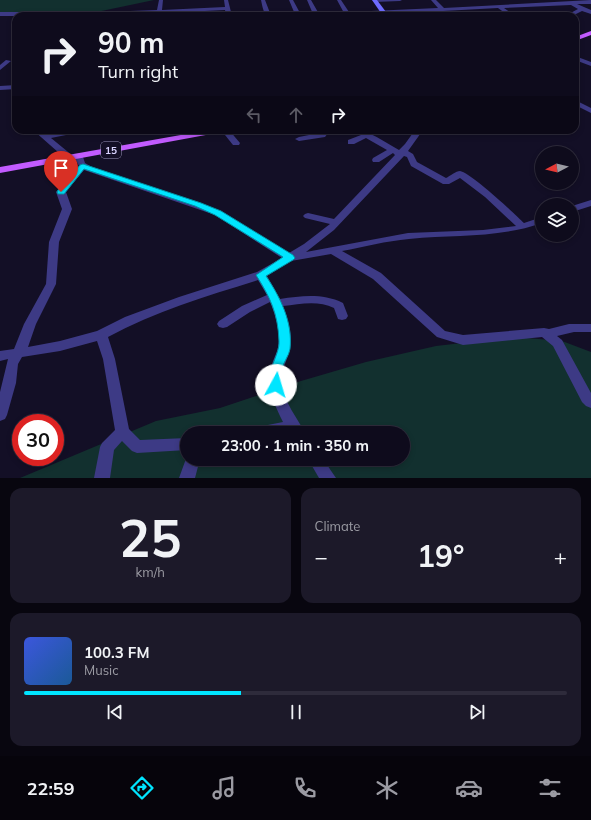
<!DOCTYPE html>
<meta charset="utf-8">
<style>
:root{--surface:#0e0b1c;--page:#1c1929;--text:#f1f3f6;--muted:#9b9ba3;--line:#2e2b3b;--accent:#00e5ff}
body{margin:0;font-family:Mulish,sans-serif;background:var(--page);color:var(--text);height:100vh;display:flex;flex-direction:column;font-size:15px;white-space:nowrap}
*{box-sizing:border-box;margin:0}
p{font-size:13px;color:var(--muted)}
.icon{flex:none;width:22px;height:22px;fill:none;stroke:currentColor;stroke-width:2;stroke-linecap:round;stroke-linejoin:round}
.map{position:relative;height:478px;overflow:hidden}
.side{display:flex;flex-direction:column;gap:10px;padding:10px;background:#08060f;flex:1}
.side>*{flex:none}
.guide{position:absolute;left:12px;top:12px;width:567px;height:122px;border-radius:12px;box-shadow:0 2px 6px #0003,0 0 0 1px var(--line);background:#0e0b1c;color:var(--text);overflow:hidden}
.needle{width:26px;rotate:263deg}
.buttons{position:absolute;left:535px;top:146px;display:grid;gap:8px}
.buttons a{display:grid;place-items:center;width:44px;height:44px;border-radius:50%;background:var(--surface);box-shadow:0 2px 6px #0003,0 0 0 1px var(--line);font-size:20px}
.speed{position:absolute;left:12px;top:414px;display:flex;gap:8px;font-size:20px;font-weight:700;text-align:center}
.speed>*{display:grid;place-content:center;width:52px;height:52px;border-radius:50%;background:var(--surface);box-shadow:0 2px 6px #0003,0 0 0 1px var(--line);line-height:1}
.speed .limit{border:6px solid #d22;background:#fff;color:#111}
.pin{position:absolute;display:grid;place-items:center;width:34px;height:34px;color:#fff;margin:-41px -17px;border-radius:50% 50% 50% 0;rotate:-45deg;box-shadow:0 0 4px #0007}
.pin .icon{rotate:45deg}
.me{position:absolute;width:44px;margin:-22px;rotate:6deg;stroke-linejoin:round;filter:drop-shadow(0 0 3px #0008)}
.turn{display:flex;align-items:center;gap:14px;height:84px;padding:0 20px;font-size:18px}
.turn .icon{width:52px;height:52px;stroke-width:2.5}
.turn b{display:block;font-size:28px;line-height:34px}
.lanes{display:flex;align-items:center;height:38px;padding:0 20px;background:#0003;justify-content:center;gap:20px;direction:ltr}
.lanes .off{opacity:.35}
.big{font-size:30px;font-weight:700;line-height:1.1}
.side .tile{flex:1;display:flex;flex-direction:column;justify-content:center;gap:6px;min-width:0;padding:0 14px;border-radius:12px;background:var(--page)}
.side .dial{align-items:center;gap:0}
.dial b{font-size:52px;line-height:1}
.song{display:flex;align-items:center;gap:12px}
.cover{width:48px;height:48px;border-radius:6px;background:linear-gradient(135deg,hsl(230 70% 55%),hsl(210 70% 35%))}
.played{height:4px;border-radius:2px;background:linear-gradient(90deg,var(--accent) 40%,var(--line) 40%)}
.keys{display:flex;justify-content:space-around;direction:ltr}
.heat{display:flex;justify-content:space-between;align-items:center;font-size:22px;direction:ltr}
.side .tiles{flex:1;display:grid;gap:10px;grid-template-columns:1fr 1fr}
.tile:last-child{grid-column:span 2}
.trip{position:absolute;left:180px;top:426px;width:230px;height:40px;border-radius:20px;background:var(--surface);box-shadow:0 2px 6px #0003,0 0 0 1px var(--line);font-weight:700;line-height:40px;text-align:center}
.menu{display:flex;height:64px;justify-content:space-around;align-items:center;background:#06040b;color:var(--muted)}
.menu .icon{width:28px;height:28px}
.menu .active{color:var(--accent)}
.menu b{font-size:18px;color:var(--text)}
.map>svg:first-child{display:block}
.green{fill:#12302f;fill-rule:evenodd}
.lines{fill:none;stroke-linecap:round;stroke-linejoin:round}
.street{fill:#3d3a85;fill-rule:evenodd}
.secondary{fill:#6f6bff;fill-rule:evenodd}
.primary{fill:#c25bff;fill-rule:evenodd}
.route{fill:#00e5ff;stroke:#0095a6}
.labels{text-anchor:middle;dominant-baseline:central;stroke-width:4;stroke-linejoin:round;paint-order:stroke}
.shield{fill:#130f26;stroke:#9e99be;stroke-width:1}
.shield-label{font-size:10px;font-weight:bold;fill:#d9d4ff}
</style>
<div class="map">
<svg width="591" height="478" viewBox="0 0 591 478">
<rect width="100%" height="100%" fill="#130f26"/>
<g class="green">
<path d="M0,0H154L92,13L0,12Z"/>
<path d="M515,337L562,341L591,352V478H20L156,421L220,408L301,381L366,362L436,346ZM187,433H403V459H187Z"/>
</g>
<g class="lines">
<g class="street">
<path d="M159,0H163L162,10L225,7L224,0H228L232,16H226L225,10L104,16H0V12H104L157,10Z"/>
<path d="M261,0H265L270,13L273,14L294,12L289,0H293L300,13C295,15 271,18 267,15C263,13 262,4 261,0Z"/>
<path d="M307,0H311L319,14L344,13L337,0H341L349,12L438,8L431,0H436L444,8L591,0V4H577L591,10V14L582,11L572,16H565L578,9L571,5L504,8L515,16H509L498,8L352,16H304L313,14Z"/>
<path d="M372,0H402L400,1L374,2Z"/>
<path d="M575,56L591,62V66L575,60Z"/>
<path d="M6,60L11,61L0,70V65Z"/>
<path d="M16,85V89L0,90V86Z"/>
<path d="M575,100L591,108V113L575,105Z"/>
<path d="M33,130H42L47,134L69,130H85L81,132L51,138L73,156L74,158L70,160H67Z"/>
<path d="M221,130H229L240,143L239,145H233Z"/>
<path d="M319,130H327L328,133L325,137L299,141L295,139L299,137L319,133Z"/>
<path d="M353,130C370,130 384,142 399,150L405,144L415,130H423L408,151L413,154L417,162L446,178C450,176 456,171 460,171C470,172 515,214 524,223L542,217V223C496,239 456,234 409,239C386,241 364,247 342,251L381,273L445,331L463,335L544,328L549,329L569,324H591V332H574L557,336L562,340L591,393V408L586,406L582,402L553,346L542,337L463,345L437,337L373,279L331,254L291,261L267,276L280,299C302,296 322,293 343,303L348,316L346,319L342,320L338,319L334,308C318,300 300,304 283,306C288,319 293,335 290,349C287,362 280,371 282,385C285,404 297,417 305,433H245L247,429L283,422C276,408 269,393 269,378C269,368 274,360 277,351C282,336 276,316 270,302L250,312L227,327L223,328L219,327L217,324L219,321L242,306L267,295L258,280C207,296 155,311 108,337L115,359L129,429L140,440L187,438V450L137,453L132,451L122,441L114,450L110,478H94L100,447L102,443L115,430L103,359L97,341L60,351L22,357L18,364L16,383L7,415L5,419L0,421V392L8,359L0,361V351L14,349L24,324L46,284L49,242L62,209L56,192L79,166L75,159L76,154H82L85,163L92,167L221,211L289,253L304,244L330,224L305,218L303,216L305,214L308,213L334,219L395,155L393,153L379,162H373L372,160L373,158L387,150L366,138L354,144H348V140L361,135ZM404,156L407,157L411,166L443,184H449L460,178L485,197L516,226L483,230L408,233L306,252L334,230ZM84,170L215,215L282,258L257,272L179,297L125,317L97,331L60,341L28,347L36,324L56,284L59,242L72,209L66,192Z"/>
<path d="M591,200V206L572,212V206Z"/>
<path d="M187,456V459H200L195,478H179Z"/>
<path d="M308,459H323L336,478H319Z"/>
</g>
<path class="secondary" d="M372,0H377L389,16H383Z"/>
<g class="primary">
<path d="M591,31V35L575,41V37Z"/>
<path d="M209,130H226L222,132L0,173V167Z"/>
</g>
</g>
<path class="route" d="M83,164L201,203L221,211L293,255L295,258L293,260L266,276C280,297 293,322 290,349C289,356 283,362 282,370C281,376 283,382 280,388L276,389L272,388C264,372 280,356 279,341C278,313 270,297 256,275L283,257L215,215L195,206L84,169L64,194H58L57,192L58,190L80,165Z"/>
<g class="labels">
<rect class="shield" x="101" y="142" width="20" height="16" rx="3"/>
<g class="shield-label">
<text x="111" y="150">15</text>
</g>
</g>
</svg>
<div class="buttons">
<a><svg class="needle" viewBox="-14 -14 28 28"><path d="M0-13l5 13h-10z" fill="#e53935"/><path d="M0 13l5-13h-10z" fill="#9b9ba3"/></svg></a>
<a><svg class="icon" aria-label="layers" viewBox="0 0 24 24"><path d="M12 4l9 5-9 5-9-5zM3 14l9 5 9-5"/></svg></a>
</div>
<div class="speed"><div class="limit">30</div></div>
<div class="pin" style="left:61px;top:192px;background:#d93025"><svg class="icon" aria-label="arrive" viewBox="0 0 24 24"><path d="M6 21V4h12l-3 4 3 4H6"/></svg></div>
<svg class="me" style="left:276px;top:385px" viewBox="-20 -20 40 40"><circle r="19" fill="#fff"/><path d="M0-13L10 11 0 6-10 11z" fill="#00e5ff"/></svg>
<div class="trip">23:00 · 1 min · 350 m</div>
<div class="guide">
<div class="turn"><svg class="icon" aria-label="right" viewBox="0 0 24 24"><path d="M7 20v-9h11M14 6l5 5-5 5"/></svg><div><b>90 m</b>Turn right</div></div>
<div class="lanes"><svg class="icon off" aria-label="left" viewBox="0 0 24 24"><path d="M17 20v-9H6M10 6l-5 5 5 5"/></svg><svg class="icon off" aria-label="ahead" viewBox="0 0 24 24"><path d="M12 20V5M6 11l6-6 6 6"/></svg><svg class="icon" aria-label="right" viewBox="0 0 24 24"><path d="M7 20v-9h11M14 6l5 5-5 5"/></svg></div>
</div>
</div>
<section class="side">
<div class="tiles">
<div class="tile dial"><b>25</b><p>km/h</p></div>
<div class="tile"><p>Climate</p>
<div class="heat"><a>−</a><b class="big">19°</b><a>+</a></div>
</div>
<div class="tile">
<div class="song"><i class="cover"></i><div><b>100.3 FM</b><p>Music</p></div></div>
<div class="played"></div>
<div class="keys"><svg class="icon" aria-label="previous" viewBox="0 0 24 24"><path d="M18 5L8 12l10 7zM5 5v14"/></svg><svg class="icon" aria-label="pause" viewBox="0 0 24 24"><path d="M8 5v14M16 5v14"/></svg><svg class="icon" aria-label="next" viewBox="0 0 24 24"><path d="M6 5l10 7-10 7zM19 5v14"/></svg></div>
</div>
</div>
</section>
<nav class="menu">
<b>22:59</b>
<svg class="icon active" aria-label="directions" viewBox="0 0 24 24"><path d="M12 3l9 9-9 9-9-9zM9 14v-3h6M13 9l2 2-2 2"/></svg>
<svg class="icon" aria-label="music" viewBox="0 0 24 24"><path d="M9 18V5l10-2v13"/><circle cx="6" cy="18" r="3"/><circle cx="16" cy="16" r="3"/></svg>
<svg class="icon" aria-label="phone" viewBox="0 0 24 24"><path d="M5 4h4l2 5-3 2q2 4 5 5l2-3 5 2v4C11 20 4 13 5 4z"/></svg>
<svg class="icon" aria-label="climate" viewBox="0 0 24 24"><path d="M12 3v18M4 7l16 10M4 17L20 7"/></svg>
<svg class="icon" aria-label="car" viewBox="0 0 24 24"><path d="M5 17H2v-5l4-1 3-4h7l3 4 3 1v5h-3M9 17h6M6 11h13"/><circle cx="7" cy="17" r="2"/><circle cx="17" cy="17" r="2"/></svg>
<svg class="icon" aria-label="filters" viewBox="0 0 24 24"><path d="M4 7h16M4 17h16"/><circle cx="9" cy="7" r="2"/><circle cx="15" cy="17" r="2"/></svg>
</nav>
